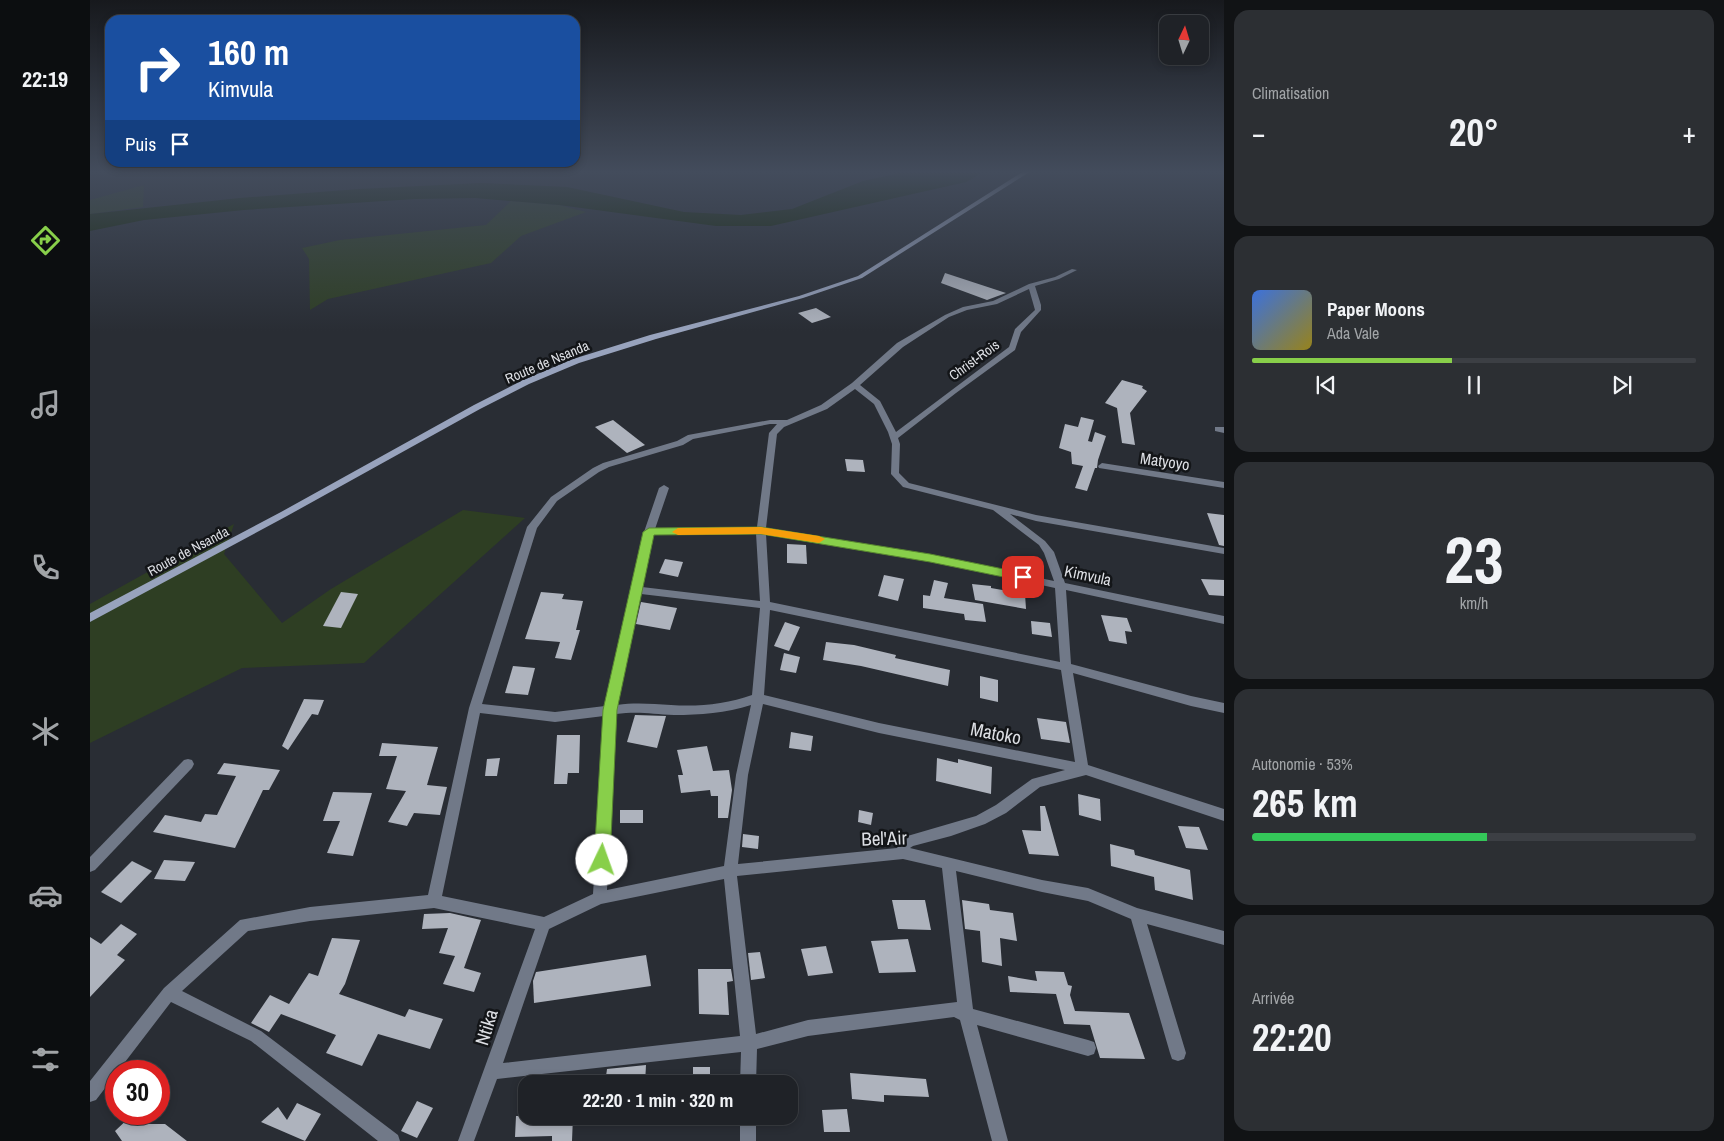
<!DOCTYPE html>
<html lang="fr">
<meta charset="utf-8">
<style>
:root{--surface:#1f2227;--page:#2c2f33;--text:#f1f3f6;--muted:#a1a4a7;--line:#3c3f44;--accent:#88cf4a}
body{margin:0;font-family:"Archivo Narrow",sans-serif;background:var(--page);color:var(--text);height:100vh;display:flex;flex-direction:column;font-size:19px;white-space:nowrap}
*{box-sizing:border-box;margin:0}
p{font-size:16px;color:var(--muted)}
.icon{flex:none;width:28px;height:28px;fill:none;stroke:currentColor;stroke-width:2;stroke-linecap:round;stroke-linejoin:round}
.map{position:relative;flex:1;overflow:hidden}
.side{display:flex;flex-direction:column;gap:10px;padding:10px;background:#111315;width:500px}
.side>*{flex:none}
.top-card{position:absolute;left:15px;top:15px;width:475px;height:152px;border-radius:15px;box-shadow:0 2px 8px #0003,0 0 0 1px var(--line);background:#1a4fa0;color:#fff;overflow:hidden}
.needle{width:32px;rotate:4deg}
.controls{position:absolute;left:1069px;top:15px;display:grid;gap:10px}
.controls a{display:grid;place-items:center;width:50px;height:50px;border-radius:10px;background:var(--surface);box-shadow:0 2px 8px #0003,0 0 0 1px var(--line);font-size:25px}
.speed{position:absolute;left:15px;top:1060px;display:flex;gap:10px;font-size:25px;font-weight:700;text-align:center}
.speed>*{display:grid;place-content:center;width:65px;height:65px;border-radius:50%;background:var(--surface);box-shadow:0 2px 8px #0003,0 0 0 1px var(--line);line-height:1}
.speed .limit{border:8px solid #d22;background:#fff;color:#111}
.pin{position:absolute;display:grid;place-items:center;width:42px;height:42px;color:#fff;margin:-21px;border-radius:10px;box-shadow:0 2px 8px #0006}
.me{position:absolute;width:55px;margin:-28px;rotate:3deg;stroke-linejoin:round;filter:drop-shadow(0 0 4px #0008)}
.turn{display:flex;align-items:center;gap:18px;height:105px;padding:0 20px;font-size:22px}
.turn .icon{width:65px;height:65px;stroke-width:2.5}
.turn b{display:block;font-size:35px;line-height:42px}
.then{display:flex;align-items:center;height:48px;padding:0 20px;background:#0003;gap:10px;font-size:19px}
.big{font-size:38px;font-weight:700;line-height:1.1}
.side .widget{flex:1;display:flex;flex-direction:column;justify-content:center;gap:8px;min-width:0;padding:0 18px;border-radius:15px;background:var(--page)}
.side .dial{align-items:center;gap:0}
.dial b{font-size:65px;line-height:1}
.song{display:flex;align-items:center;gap:15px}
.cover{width:60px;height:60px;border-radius:8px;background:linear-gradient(135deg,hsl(220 70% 55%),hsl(50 70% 35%))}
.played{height:5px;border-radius:2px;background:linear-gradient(90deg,var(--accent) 45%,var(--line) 45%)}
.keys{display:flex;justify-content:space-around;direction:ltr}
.heat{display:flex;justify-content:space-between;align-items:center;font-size:28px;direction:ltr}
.charge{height:8px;border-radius:4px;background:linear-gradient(90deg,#34c759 53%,var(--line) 0)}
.trip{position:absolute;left:428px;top:1075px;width:280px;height:50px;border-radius:15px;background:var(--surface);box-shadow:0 2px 8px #0003,0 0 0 1px var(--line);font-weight:700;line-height:50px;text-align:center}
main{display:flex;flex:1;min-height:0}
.menu{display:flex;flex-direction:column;width:90px;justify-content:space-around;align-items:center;background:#0c0e10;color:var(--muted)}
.menu .icon{width:35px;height:35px}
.menu .on{color:var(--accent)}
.menu b{font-size:22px;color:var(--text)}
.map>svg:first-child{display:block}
.green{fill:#2e3e23}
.water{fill:#122304}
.building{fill:#aeb3bd}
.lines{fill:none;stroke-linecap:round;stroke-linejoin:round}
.street{fill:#717988;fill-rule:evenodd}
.secondary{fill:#98a3bd;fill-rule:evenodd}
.route{fill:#88cf4a;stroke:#588730}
.slow{fill:#f59e0b}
.labels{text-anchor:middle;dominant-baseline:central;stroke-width:5;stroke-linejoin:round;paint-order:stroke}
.far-street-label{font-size:14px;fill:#dddfe4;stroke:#131518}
.street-label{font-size:16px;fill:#dddfe4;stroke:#131518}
.near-street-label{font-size:19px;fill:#dddfe4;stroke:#131518}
</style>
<main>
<nav class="menu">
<b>22:19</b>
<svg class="icon on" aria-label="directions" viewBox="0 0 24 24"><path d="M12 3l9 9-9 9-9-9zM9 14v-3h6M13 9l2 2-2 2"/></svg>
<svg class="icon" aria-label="music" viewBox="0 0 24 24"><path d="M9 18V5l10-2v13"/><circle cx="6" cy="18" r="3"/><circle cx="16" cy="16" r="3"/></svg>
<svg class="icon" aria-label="phone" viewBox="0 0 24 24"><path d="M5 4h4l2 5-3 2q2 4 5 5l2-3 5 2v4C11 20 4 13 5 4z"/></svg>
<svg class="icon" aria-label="climate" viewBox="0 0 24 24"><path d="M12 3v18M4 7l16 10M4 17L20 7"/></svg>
<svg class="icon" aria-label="car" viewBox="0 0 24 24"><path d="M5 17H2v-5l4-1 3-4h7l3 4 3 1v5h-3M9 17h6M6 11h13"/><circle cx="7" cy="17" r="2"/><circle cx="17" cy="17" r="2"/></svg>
<svg class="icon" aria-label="filters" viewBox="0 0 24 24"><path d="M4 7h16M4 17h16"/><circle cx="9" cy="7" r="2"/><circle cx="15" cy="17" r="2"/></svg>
</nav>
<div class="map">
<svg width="1134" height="1141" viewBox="0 0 1134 1141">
<rect width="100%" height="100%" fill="#292d34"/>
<g class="green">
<path d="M54,185L53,207L0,214V200Z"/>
<path d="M421,201L469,205L496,212L431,236L401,263L238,299L220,310L219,259L212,248L250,240L396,225Z"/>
<path d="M373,510L435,518L274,663L152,668L0,743V604L144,524L134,554L192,623L241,589Z"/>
</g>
<path class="water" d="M819,171H895L876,182L681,226H626L469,205L385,198L325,199L154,210L54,220L0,231V214L150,198L269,189L391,183L477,187L594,212L651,215L702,209L773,181Z"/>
<g class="building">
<path d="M855,273L916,293L897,300L851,283Z"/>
<path d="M726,308L741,317L722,323L708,313Z"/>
<path d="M1032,380L1053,386L1052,388L1057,391L1040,413L1045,445L1032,443L1027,408L1015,403Z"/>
<path d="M991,417L1004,420L998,441L1002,442L1005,432L1016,436L1008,460L1007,468H1005L997,491L985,488L993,466L982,464L981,452L969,448L975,424L988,427Z"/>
<path d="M523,420L555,445L537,453L505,427Z"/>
<path d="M755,459L773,460L775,472L757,471Z"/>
<path d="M1117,513L1134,515V546L1129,545Z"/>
<path d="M697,544L716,545L717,564L697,563Z"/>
<path d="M575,559L593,562L588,577L569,573Z"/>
<path d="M794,575L814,579L808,601L788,596Z"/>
<path d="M1111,579L1134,580V596L1119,595Z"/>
<path d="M844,580L858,583L854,598L893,604L896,622L875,620L874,614L833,608V595L840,596Z"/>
<path d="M882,584L901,586V588L935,594L936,609L885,600Z"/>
<path d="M251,592L268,594L251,628L233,626Z"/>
<path d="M451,592L474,594L472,599L493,601L486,630H490L481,660L465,658L470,642L435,639Z"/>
<path d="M551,602L587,608L580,630L546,624Z"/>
<path d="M1011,615L1037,618L1042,632L1035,631L1037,644L1019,641Z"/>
<path d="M941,621L960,623L962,637L942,634Z"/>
<path d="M695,622L710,627L699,651L684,646Z"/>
<path d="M736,642L764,645L806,655L805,658L860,670L858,686L771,666L733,660Z"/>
<path d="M694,653L710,657L706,673L690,670Z"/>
<path d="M423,666L445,668L438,695L415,693Z"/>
<path d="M890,676L908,680V702L890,698Z"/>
<path d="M214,699L234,700L228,715L222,714L198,750L192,746Z"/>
<path d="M545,715L576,716L567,748L537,742Z"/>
<path d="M947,718L976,722L980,743L951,739Z"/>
<path d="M701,732L723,736L721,751L699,748Z"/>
<path d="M467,735H490L489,773H478L477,784H464Z"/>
<path d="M292,743L348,747L337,785L357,787L350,815L324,813L317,826L298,822L316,791L296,789L307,756H289Z"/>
<path d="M617,746L623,771L639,770L642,790L638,818H628V796H621L620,790L591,793L588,775H593L587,750Z"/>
<path d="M410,758L407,776H395L397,759Z"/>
<path d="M847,758L868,763V759L902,767L901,794L846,781Z"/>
<path d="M134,763L190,770L179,790H173L145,848L63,832L75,815L111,822L115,814L127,815L146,776L127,774Z"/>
<path d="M243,792L282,793L263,856L237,853L250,821H233Z"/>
<path d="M988,794L1010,799L1011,821L989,815Z"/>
<path d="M950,806H955L969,856L939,854L932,830L951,831Z"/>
<rect x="530" y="810" width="23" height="13"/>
<path d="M769,810L783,813L781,825L768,822Z"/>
<path d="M1088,826L1109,827L1118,850L1096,848Z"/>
<path d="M653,834L669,836L668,849L652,847Z"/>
<path d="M1020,844L1044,850L1045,855L1100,870L1103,900L1065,890L1064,877L1021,866Z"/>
<path d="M74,860L105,862L95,881L64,879Z"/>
<path d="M42,861L62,871L31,903L11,892Z"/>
<path d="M802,900H835L841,930L808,929Z"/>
<path d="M872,900L899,904L900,910L923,913L927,941L910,938L912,966L892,962L890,931L875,929Z"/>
<path d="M360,913L391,920L374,968L391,973L384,992L353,984L365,956L349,953L358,928L332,929L334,914Z"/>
<path d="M31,924L47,934L27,955L35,960L0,997V937L11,944Z"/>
<path d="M242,938L270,940L255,984L249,994L315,1017L319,1009L353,1019L340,1049L288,1034L272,1066L236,1053L246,1035L191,1014L179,1032L161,1023L180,995L199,1004L219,973L228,976Z"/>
<path d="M818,939L826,972L789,973L781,941Z"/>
<path d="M736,946L743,973L718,976L711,949Z"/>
<path d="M670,952L675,978L661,980L658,953Z"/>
<path d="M556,955L561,986L444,1003L443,981L446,972Z"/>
<path d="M608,969H641L643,981L637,982L639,1015L609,1014Z"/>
<path d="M945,971L974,972L978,985L982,986L980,995L985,1011L1039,1013L1055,1059L1010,1058L1000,1025L974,1024L966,994L920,992L918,976L947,981Z"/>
<path d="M556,1065L555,1084H515L517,1069Z"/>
<rect x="603" y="1067" width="17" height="17"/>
<path d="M760,1073L836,1079L839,1097L794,1095V1102L762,1099Z"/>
<path d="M327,1101L343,1108L327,1138L311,1131Z"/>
<path d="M207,1103L231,1114L215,1141L171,1122L188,1107L197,1120Z"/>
<path d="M757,1109L760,1132H734L732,1110Z"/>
<path d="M43,1114H68L57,1124H75L97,1141H32L25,1131Z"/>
<path d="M426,1116H483L482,1141H462V1136L425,1137Z"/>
</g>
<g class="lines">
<g class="street">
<path d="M982,269L987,270L969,279L945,286L951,305V310L931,332L925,350L866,393L808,438L810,444L809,473L819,483L946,515L1134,548V554L946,521L920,514L955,541L964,552L975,583L1134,616V624L976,590L981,664L1101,696L1134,703V713L1101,706L983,673L998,765L1134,809V821L996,775L950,787L916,813L895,824L861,836L823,846L820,848L952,880L998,888L1047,908L1134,931V945L1057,924L1096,1053L1094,1059L1088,1061L1082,1059L1080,1053L1041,919L998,901L952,892L866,871L883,1009L998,1040L1004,1042L1006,1048L1004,1054L998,1056L887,1025L918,1141H902L870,1020L864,1017L718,1036L667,1049L666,1084H650L651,1052L407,1079L384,1141H368L445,929L344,908L220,921L158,931L92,991L171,1031L308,1135L310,1141H288L161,1041L81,1002L6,1100L0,1102V1081L74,988L150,920L220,907L338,895L379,708L437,527L461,497L503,468L513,463L587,441L598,435L680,420H697L731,405L762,383L807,343L855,315L873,307L903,301L939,284L965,277ZM939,289L945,310L925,329L919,347L806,432L790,401L770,385L813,347L859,317L877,310L907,304ZM765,389L784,404L798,432L802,444L801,474L813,487L903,510L949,545L954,553L964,581L840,555L676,528L687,434L694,427L737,409ZM680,424H687L679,433L667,527L565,529L579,488L574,485L569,488L554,532L515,706L465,712L392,704L447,528L467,501L509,472L519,467L593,445L603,439ZM666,533L670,601L552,587L563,535ZM676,534L840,561L965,588L970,662L680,602ZM551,594L670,608L662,695C637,704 608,707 581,705C563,704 546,702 527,705ZM680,610L971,670L985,762L789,723L674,695ZM673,704L789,733L975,770L942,779L906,805L886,816L814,837L809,841L807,848L648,864L658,775ZM661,705L646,775L634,866L517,890L526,714C548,711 562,714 584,715C610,715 636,713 661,705ZM390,713L465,722L514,716L503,894L454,917L352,896ZM813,859L852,868L867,1002L718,1020L666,1034L647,876ZM634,879L650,1036L413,1063L459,929L511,904Z"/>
<path d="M1125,427H1134V433L1125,431Z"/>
<path d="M1012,463L1134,482V488L1009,468L1008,466Z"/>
<path d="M98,759L102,760L104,764L102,768L5,870L0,872V857L94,760Z"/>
<rect x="650" y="1116" width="16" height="25"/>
</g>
<path class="secondary" d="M934,171H941L772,278L713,298L566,339L489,363L439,384L390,409L197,516L0,622V613L191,512L384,405L433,380L483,359L560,335L709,296L768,276Z"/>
</g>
<linearGradient id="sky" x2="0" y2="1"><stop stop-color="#17191d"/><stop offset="0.52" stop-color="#434c5c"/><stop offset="1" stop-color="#434c5c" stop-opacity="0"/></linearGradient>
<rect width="1134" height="331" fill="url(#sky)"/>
<path class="route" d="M671,527L840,554L933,573L938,577L933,581L840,562L671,534L564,535L527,710L520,860L517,865L512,867L506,865L504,860L513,710L553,532L559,528Z"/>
<path class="slow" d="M671,527L729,536L735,539L729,543L671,534L588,535L582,532L588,528Z"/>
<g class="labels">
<g class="far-street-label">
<text transform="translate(884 360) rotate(-36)">Christ-Rois</text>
<text transform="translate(457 362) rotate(-23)">Route de Nsanda</text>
<text transform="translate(98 551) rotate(-28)">Route de Nsanda</text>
</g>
<g class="street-label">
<text transform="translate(1075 461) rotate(8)">Matyoyo</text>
<text transform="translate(998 575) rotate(12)">Kimvula</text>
</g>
<g class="near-street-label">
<text transform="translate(906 733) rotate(11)">Matoko</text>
<text transform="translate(794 838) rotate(-2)">Bel'Air</text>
<text transform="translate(396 1027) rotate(-73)">Ntika</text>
</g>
</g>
</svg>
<div class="controls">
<a><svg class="needle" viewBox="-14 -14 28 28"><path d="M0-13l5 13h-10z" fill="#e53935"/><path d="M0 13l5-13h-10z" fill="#a1a4a7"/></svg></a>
</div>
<div class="speed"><div class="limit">30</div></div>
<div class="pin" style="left:933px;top:577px;background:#d93025"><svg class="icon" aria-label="arrive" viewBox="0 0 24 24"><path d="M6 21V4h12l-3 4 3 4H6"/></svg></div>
<svg class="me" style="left:512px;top:860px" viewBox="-20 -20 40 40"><circle r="19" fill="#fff"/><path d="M0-13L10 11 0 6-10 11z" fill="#88cf4a"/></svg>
<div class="trip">22:20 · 1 min · 320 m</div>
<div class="top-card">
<div class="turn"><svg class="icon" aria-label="right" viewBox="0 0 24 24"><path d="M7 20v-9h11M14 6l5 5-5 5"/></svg><div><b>160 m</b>Kimvula</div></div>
<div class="then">Puis<svg class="icon" aria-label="arrive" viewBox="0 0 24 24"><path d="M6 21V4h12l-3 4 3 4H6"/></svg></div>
</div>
</div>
<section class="side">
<div class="widget"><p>Climatisation</p>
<div class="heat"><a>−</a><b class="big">20°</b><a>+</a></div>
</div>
<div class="widget">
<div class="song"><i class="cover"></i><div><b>Paper Moons</b><p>Ada Vale</p></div></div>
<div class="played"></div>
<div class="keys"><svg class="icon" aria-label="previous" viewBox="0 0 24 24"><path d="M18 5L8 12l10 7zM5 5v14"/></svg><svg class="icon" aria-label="pause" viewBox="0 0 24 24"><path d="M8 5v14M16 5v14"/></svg><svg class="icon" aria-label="next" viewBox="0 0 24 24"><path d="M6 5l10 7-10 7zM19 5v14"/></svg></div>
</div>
<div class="widget dial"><b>23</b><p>km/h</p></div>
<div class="widget"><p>Autonomie · 53%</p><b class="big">265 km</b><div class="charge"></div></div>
<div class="widget"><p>Arrivée</p><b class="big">22:20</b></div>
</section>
</main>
